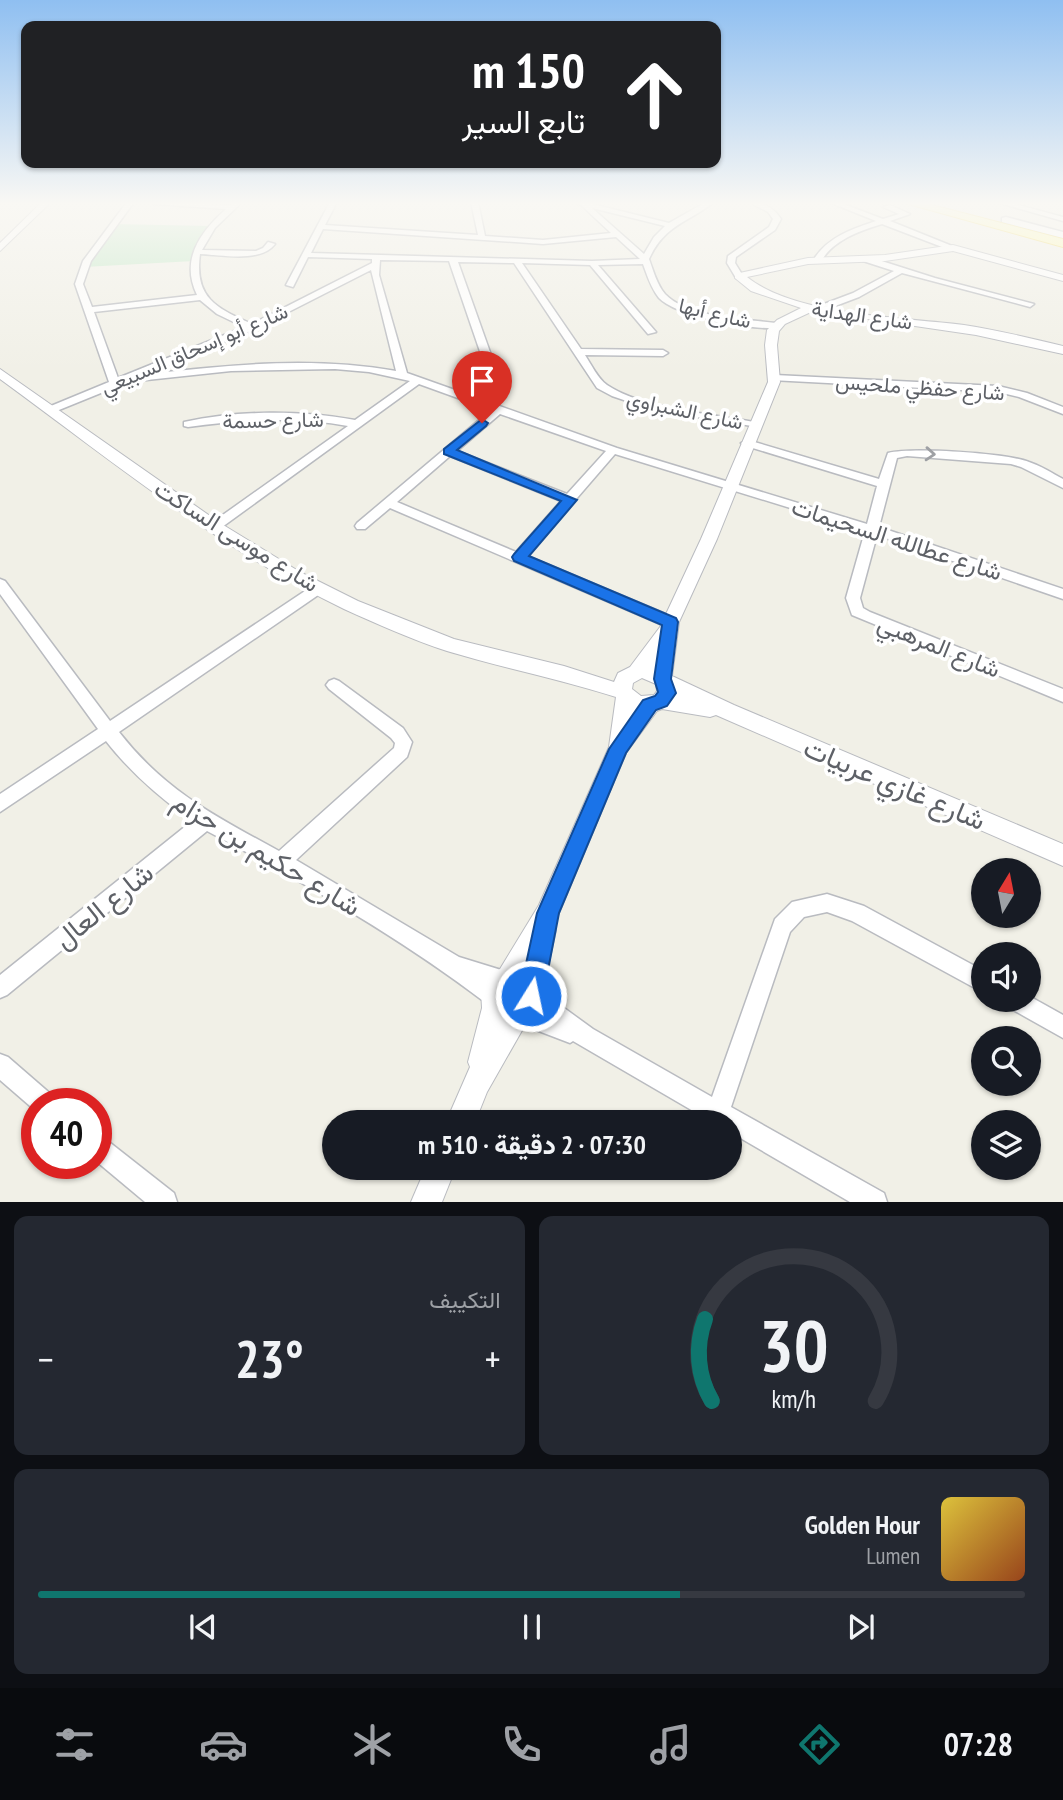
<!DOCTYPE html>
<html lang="ar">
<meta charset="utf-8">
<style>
:root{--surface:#171b24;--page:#242831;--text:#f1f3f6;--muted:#9ea1a6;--line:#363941;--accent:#0f766e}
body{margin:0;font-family:"PT Sans Narrow",Vazirmatn,sans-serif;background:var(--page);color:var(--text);direction:rtl;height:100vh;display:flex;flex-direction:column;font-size:26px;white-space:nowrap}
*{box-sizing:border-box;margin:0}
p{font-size:23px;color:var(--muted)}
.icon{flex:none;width:38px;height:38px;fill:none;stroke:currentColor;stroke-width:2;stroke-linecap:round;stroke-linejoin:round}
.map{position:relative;height:1202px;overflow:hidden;direction:ltr}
.sheet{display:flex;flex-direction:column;gap:14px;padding:14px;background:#0d0f14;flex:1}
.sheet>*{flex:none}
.banner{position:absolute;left:21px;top:21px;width:700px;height:147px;border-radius:14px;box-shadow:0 2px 5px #0004;direction:rtl;background:#202124;color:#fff;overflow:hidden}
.needle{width:46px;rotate:10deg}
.controls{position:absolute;left:971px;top:858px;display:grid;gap:14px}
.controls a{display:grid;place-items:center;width:70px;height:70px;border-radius:50%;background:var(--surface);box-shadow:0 2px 5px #0004;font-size:35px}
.speed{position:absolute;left:21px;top:1088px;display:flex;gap:14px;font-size:35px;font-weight:700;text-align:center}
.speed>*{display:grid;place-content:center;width:91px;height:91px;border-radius:50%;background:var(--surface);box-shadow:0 2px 5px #0004;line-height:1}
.speed .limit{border:10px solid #d22;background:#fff;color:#111}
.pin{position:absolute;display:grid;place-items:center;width:60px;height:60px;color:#fff;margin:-72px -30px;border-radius:50% 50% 50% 0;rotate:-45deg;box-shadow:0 0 7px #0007}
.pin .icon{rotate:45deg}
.me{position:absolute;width:77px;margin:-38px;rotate:10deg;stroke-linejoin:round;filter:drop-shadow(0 0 5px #0008)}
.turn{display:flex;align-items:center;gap:24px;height:147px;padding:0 21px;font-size:32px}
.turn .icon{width:91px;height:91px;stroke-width:2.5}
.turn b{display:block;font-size:49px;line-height:60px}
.big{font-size:52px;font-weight:800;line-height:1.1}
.sheet .tile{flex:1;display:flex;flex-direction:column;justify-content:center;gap:10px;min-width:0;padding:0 24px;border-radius:14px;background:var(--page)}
.sheet .dial{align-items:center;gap:0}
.dial svg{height:182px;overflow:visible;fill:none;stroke:var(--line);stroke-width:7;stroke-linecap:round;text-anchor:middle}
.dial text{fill:var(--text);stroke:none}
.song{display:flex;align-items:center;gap:21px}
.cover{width:84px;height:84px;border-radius:10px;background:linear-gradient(135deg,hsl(50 70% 55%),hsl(20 70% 35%))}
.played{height:7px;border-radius:4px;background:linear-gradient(90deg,var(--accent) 65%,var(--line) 65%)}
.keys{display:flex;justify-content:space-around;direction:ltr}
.heat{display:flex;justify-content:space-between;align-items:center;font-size:38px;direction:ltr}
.sheet .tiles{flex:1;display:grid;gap:14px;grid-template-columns:1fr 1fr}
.tile:last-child{grid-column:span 2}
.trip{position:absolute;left:322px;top:1110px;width:420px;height:70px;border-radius:35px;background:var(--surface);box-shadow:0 2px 5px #0004;font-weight:800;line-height:70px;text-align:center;direction:rtl}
.tab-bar{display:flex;height:112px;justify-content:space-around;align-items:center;background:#090b0e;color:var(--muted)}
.tab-bar .icon{width:49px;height:49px}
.tab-bar .selected{color:var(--accent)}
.tab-bar b{font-size:32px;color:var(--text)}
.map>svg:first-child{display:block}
.green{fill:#c4e8c8}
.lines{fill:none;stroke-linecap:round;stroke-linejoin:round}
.minor-casing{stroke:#b9bbc0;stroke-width:3}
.tertiary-casing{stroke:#b9bbc0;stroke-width:2}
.secondary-casing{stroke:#bcbec4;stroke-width:3}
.primary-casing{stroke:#f3da5e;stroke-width:2}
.minor{fill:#fff;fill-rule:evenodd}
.tertiary{fill:#fff;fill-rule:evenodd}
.secondary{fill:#fff;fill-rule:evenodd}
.primary{fill:#fffbae;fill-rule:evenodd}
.oneway{stroke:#9ea0a4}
.route{fill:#1a73e8;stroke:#114b97;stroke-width:2}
.labels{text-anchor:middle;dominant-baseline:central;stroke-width:7;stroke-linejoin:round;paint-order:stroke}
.far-street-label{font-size:21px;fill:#5e6167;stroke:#fff}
.street-label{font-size:24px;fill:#5e6167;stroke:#fff}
.near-street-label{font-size:28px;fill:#5e6167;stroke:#fff}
</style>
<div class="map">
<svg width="1063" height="1202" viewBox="0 0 1063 1202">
<rect width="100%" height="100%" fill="#f1f0e7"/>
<path class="green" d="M113,224L212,226L194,261L84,267Z"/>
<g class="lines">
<defs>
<g id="minor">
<path d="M127,202H134L91,261L83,284L92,307L197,295C180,260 200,232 226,209L154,204L151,202L231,205L235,202H242L215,228L202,250L256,251L263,248L268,242L275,244C260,263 223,255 200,254C194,298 216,308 252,324L372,263V259L308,257L293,287L286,285L330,202H337L325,225L478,235L471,202H478L485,236L543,240L611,233L581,205L573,202H584L669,223L706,202H714C688,223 665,224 649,259C653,270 657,285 665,294C688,318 745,319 776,323L779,324V328C753,330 677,317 659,298C651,288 647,275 643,264L598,265L656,332L648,334L590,265L522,263L581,349L663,350L668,353L663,356L585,355C591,364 598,379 607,385C643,409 712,414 754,422L759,425L758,427L653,410L612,396L597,388L514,263L458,262L496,369L495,377L477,398L617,448L867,524L877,486L743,445L741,443L747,440L751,441L879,479L888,453C911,447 1007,453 1029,462C1041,466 1052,473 1063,479V488L1021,467L1011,464L907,456L897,458L879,527L1063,589V599L877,535L860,598L863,608L870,612L1063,689V702L852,615L846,598L865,531L615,454L527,556L675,618L677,622L675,626H665L390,508L365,529H357L355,526L357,523L491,410L419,384L218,530H210L208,527L210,524L348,426C295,416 241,420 188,427L184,426V422C239,410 300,410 355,420L410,381L369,372L335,369L231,371L128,382L54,412H46V408L109,382L75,284L83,261ZM592,208L665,226L654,237L644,254ZM323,229L543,244L616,237L640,259L592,261L311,253ZM380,260L449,261L486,369L485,376L469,395L407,373L379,275ZM371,270L396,371C312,356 230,365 146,374L255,329ZM200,300L217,314L244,327L118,378L94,312ZM500,414L606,451L567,494L457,451ZM450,456L561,501L516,552L397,502Z"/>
<path d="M749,202C763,202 773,207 781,219L775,230L736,257L735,263L743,276L739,279L736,278L727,263L728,256L769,227L773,219L768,212Z"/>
<path d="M829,202H838L883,219L899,214L883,207L890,205L910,214L890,221L957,248L950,250L882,224C859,231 834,240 821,261H815L814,259C828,237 852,229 876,221Z"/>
<path d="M996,202H1008L1063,217V221Z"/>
<path d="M863,257H869L935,278L1034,304L1030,307L902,273L859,297L822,311H816V307L853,293L894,271L863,261Z"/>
<path d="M775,375L998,386L1027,393L1063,407V414L1019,397L998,392L771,380V376Z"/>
<path d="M0,579L5,581L110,721L314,585H324L326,588L324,591L119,732C165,791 215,816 279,851L394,748L395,743L391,738L329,689L326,685L329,681L334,679L339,681L403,728L412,742L407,757L296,860L459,957L511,973L514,980L511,987L501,989L503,996L500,1003L493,1006L486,1003C399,937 303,882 207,831L7,995L0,998V975L192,821C159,797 131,773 106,741L0,812V794L98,729L0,594Z"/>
<path d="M827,894L864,906L984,971V993L852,921L827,912L804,917L790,932L731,1107L884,1193L887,1202H850L730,1132V1122H712L573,1041L570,1043L515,1022L511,1015L515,1008L522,1004L527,1006L521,996L524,989L531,986L538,989L593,1029L712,1097L775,919L792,902Z"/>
<path d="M1029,996L1063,1015V1038L1006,1006L1003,999H1029Z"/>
<path d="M0,1054L8,1057L53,1096L56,1104H37V1112L0,1080Z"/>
<path d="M96,1134L104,1138L174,1193L177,1202H145L96,1161Z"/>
</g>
<g id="tertiary">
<path d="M42,202H51L0,251V243Z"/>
<path d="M953,245L1063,275V281L953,251L885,261L808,264L747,277C796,316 903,317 964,325C997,330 1030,338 1063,346V354L976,335L813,311L785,324L779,331L777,345L780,382L717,539L679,622L672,676L734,705L1063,844V866L716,715L710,717L662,709L657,711L626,753L554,925L556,930L543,990L544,1002L539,1015L534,1023L524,1027L487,1092L475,1122H446L470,1067L468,1062L482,1008L481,990L488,976L500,969L539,905L609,747L616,697C560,679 503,668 447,651C413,640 377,624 344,609C219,549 111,460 0,379V369L220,523L300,572L358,601L454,639L564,666L614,682L618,673L630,667L660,627L701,539L768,382L765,345L767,330L777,320L801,308L751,291L735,278V274L808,258L885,255ZM642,678L656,684L657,691L654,695L641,696L632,689L633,683ZM509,991L518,995L515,1004L506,1000Z"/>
<path d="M426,1167H456L442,1202H411Z"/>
</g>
<path id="secondary" d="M1006,217L1063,232V238L1002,222V218Z"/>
<path id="primary" d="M901,202H920L1063,239V247Z"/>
</defs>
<use href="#minor" class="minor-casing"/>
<use href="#tertiary" class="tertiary-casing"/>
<use href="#secondary" class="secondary-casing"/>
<use href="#primary" class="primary-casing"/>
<use href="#minor" class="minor"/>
<use href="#tertiary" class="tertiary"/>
<use href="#secondary" class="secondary"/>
<use href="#primary" class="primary"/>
</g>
<defs><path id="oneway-chevron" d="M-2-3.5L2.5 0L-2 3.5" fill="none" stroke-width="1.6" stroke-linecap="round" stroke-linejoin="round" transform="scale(1.75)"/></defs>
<use class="oneway" href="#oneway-chevron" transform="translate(930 454) rotate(4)"/>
<linearGradient id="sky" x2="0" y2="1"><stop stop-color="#8fbff1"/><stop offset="0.55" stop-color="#f9f8f4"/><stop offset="1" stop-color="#f9f8f4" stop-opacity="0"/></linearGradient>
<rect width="1063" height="370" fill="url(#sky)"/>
<path class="route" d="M482,419L488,423L486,426L457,450L577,500L529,556L676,618L678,622L671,679L676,693L667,706L656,710L626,753L559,913L543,996L540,1004L531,1007L523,1004L519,996L537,913L609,749L643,700L655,696L658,692L654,679L662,625L514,561L512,557L514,554L561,501L444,454V449Z"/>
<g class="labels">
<g class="far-street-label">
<text transform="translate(715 313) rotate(13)">شارع أبها</text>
<text transform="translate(862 315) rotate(8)">شارع الهداية</text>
<text transform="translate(194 349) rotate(-23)">شارع أبو إسحاق السبيعي</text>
<text transform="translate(920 387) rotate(4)">شارع حفظي ملحيس</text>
<text transform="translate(685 410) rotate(12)">شارع الشبراوي</text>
<text transform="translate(273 420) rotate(-1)">شارع حسمة</text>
</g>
<g class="street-label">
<text transform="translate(237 536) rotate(32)">شارع موسى الساكت</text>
<text transform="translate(897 539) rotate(18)">شارع عطالله السحيمات</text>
<text transform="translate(939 646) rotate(22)">شارع المرهبي</text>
</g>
<g class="near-street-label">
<text transform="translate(895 783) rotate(23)">شارع غازي عربيات</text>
<text transform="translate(267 853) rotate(31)">شارع حكيم بن حزام</text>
<text transform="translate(103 905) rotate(-39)">شارع العال</text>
</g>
</g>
</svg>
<div class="controls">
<a><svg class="needle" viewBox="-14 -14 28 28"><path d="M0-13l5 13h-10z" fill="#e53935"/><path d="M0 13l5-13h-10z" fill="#9ea1a6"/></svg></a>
<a><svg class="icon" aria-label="sound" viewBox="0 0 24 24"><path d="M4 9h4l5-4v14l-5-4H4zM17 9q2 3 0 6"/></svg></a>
<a><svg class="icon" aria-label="search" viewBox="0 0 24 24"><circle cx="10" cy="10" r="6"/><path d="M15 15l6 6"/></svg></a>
<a><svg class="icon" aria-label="layers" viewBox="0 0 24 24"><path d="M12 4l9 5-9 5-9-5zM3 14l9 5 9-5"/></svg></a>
</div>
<div class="speed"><div class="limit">40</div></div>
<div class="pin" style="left:482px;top:423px;background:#d93025"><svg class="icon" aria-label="arrive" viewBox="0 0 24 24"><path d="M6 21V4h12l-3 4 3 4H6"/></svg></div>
<svg class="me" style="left:531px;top:996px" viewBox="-20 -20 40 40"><circle r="17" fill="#1a73e8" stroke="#fff" stroke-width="3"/><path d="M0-11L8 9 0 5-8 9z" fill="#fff"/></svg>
<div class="trip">07:30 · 2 دقيقة · 510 m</div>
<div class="banner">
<div class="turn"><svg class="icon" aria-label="ahead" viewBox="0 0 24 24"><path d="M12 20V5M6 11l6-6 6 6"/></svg><div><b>150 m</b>تابع السير</div></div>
</div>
</div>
<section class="sheet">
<div class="tiles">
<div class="tile dial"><svg viewBox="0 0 100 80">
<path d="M14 69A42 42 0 1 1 86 69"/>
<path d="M14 69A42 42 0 0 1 11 33" stroke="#0f766e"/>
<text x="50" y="56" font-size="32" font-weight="700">30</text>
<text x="50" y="72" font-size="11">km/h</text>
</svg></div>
<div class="tile"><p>التكييف</p>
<div class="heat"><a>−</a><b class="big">23°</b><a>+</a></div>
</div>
<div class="tile">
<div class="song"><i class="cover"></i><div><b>Golden Hour</b><p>Lumen</p></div></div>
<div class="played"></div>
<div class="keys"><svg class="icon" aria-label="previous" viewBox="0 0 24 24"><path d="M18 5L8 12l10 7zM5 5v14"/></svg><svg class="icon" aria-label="pause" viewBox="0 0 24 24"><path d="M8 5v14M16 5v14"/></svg><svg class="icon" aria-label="next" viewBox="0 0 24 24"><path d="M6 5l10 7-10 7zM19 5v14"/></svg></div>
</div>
</div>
</section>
<nav class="tab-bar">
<b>07:28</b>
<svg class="icon selected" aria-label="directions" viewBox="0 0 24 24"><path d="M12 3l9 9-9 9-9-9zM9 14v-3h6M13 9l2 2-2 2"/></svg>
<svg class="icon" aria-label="music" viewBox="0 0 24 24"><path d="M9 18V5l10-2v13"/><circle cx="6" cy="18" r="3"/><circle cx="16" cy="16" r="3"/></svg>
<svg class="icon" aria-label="phone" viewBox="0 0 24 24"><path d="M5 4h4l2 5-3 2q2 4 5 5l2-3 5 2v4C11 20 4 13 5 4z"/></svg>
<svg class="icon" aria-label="climate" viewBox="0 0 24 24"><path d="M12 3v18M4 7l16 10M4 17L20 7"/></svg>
<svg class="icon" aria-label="car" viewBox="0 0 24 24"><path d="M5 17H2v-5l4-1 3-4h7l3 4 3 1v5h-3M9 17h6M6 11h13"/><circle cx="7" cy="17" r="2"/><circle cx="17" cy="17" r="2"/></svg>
<svg class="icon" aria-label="filters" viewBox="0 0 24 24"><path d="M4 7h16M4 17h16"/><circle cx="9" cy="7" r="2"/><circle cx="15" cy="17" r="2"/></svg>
</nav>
